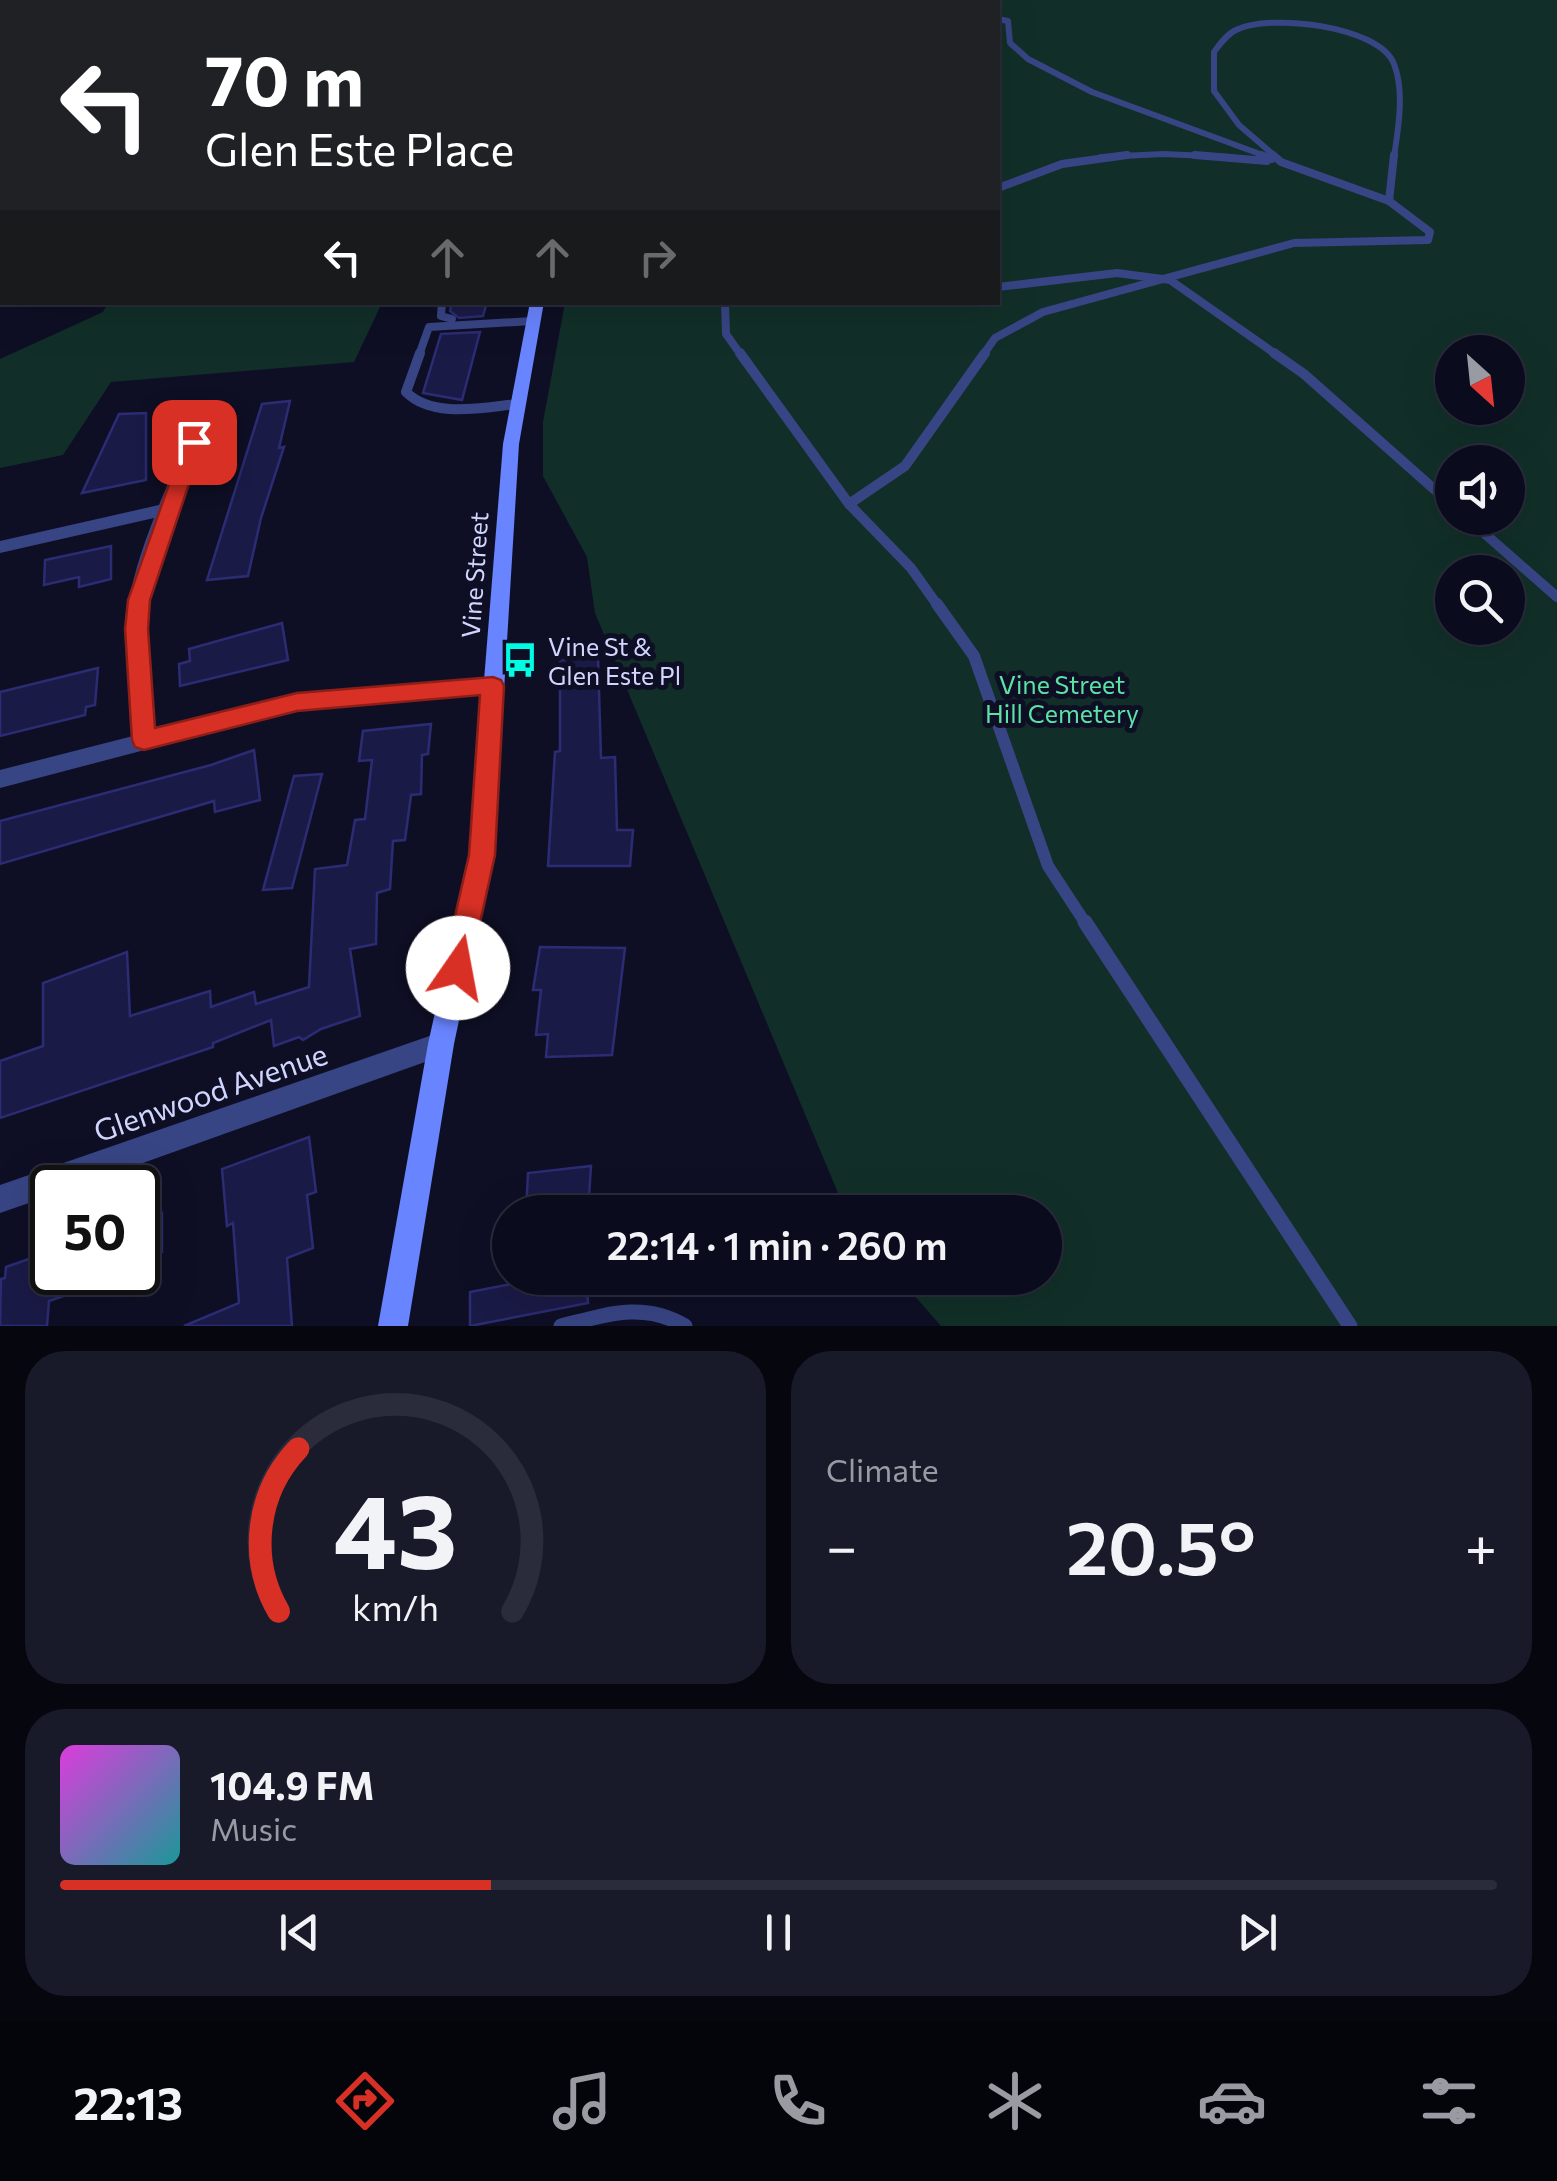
<!DOCTYPE html>
<meta charset="utf-8">
<style>
:root{--surface:#0a0b1c;--page:#181929;--text:#f1f3f6;--muted:#999ba3;--line:#2a2b3b;--accent:#d93025}
body{margin:0;font-family:Commissioner,sans-serif;background:var(--page);color:var(--text);height:100vh;display:flex;flex-direction:column;font-size:38px;white-space:nowrap}
*{box-sizing:border-box;margin:0}
p{font-size:32px;color:var(--muted)}
.icon{flex:none;width:55px;height:55px;fill:none;stroke:currentColor;stroke-width:2;stroke-linecap:round;stroke-linejoin:round}
.map{position:relative;height:1326px;overflow:hidden}
.sheet{display:flex;flex-direction:column;gap:25px;padding:25px;background:#06060f;flex:1}
.sheet>*{flex:none}
.guide{position:absolute;left:0px;top:0px;width:1000px;height:305px;box-shadow:0 10px 40px #0002,0 0 0 2px var(--line);background:#202124;color:#fff;overflow:hidden}
.needle{width:65px;rotate:153deg}
.fabs{position:absolute;left:1435px;top:335px;display:grid;gap:20px}
.fabs a{display:grid;place-items:center;width:90px;height:90px;border-radius:50%;background:var(--surface);box-shadow:0 10px 40px #0002,0 0 0 2px var(--line);font-size:50px}
.speed{position:absolute;left:30px;top:1165px;display:flex;gap:20px;font-size:50px;font-weight:700;text-align:center}
.speed>*{display:grid;place-content:center;width:130px;height:130px;border-radius:50%;background:var(--surface);box-shadow:0 10px 40px #0002,0 0 0 2px var(--line);line-height:1}
.speed .limit{border:5px solid #111;border-radius:15px;background:#fff;color:#111}
.pin{position:absolute;display:grid;place-items:center;width:85px;height:85px;color:#fff;margin:-42px;border-radius:20px;box-shadow:0 5px 15px #0006}
.me{position:absolute;width:110px;margin:-55px;rotate:12deg;stroke-linejoin:round;filter:drop-shadow(0 0 8px #0008)}
.turn{display:flex;align-items:center;gap:35px;height:210px;padding:0 40px;font-size:45px}
.turn .icon{width:130px;height:130px;stroke-width:2.5}
.turn b{display:block;font-size:70px;line-height:85px}
.lanes{display:flex;align-items:center;height:95px;padding:0 40px;background:#0003;justify-content:center;gap:50px;direction:ltr}
.lanes .off{opacity:.35}
.big{font-size:75px;font-weight:600;line-height:1.1}
.sheet .card{flex:1;display:flex;flex-direction:column;justify-content:center;gap:15px;min-width:0;padding:0 35px;border-radius:40px;background:var(--page)}
.sheet .dial{align-items:center;gap:0}
.dial svg{height:260px;overflow:visible;fill:none;stroke:var(--line);stroke-width:7;stroke-linecap:round;text-anchor:middle}
.dial text{fill:var(--text);stroke:none}
.song{display:flex;align-items:center;gap:30px}
.cover{width:120px;height:120px;border-radius:15px;background:linear-gradient(135deg,hsl(300 70% 55%),hsl(180 70% 35%))}
.played{height:10px;border-radius:5px;background:linear-gradient(90deg,var(--accent) 30%,var(--line) 30%)}
.keys{display:flex;justify-content:space-around;direction:ltr}
.heat{display:flex;justify-content:space-between;align-items:center;font-size:55px;direction:ltr}
.sheet .tiles{flex:1;display:grid;gap:25px;grid-template-columns:1fr 1fr}
.card:last-child{grid-column:span 2}
.trip{position:absolute;left:492px;top:1195px;width:570px;height:100px;border-radius:50px;background:var(--surface);box-shadow:0 10px 40px #0002,0 0 0 2px var(--line);font-weight:600;line-height:100px;text-align:center}
.dock{display:flex;height:160px;justify-content:space-around;align-items:center;background:#04040b;color:var(--muted)}
.dock .icon{width:70px;height:70px}
.dock .on{color:var(--accent)}
.dock b{font-size:45px;color:var(--text)}
.map>svg:first-child{display:block}
.green{fill:#112f28;fill-rule:evenodd}
.building{fill:#1a1a47;stroke:#2b2c73;stroke-width:2.5}
.lines{fill:none;stroke-linecap:round;stroke-linejoin:round}
.lane-far4{stroke:#384585;stroke-width:6}
.lane-far3{stroke:#384585;stroke-width:8}
.lane-far2{stroke:#384585;stroke-width:10}
.lane-far1{stroke:#384585;stroke-width:12}
.lane{stroke:#384585;stroke-width:15}
.street{fill:#384585;fill-rule:evenodd}
.secondary{fill:#6984ff;fill-rule:evenodd}
.route{fill:#d93025;stroke:#8d1f18;stroke-width:2.5}
.labels{text-anchor:middle;dominant-baseline:central;stroke-width:10;stroke-linejoin:round;paint-order:stroke}
.street-label{font-size:25px;fill:#d2d6ff;stroke:#0e0f25}
.poi-label{font-size:25px;fill:#d2d6ff;stroke:#0e0f25;text-anchor:start}
.park-label{font-size:25px;fill:#5be2a5;stroke:#0e0f25}
.near-street-label{font-size:30px;fill:#d2d6ff;stroke:#0e0f25}
</style>
<div class="map">
<svg width="1557" height="1326" viewBox="0 0 1557 1326">
<rect width="100%" height="100%" fill="#0e0f25"/>
<g class="green">
<path d="M980,0H1557V1326H941L899,1278H1045V1212H846L595,613L587,557L543,476V422L565,303L998,302V2H971ZM1452,352H1508V408H1452ZM1452,462H1508V518H1452ZM1452,572H1508V628H1452Z"/>
<path d="M108,303V302L382,303L354,362L111,382L63,455L0,468V359L103,312Z"/>
</g>
<g class="building">
<path d="M452,302H487L483,316L459,318L450,311Z"/>
<path d="M480,332L462,400L423,393L441,334Z"/>
<path d="M290,401L279,448L284,447L261,518L248,576L207,580L262,404Z"/>
<path d="M146,413V480L82,493L119,414Z"/>
<path d="M111,546V579L79,587V577L44,585L45,560Z"/>
<path d="M282,623L288,660L180,686L179,664L190,661L189,649Z"/>
<path d="M598,657L601,758L615,757L617,830H633L630,866H548L555,752L560,751V660Z"/>
<path d="M98,668L95,705L86,707L85,715L0,736V692Z"/>
<path d="M431,724L428,754L422,755L421,794L411,795L405,840L393,841L390,889L377,893L376,944L350,949L360,1016L321,1029L303,1040L299,1037L274,1046L271,1020L213,1043V1047L0,1118V1061L43,1046V983L127,952L130,1016L210,991L211,1007L254,992L256,1004L309,987L315,869L347,865L355,820L365,819L372,760L359,761L363,731Z"/>
<path d="M254,750L260,800L215,812L214,801L0,864V821L211,765Z"/>
<path d="M322,774L292,888L263,890L294,776Z"/>
<path d="M540,947L625,948L612,1055L546,1057L548,1034L536,1035L541,990H533Z"/>
<path d="M309,1137L316,1192L307,1195L313,1248L287,1258L292,1326H184L239,1303L233,1223L227,1226L222,1169Z"/>
<path d="M591,1166L588,1212H526L528,1173Z"/>
<path d="M162,1213V1252L138,1261V1221Z"/>
<path d="M49,1252L52,1272H75V1292L49,1301L47,1326H0L1,1279L5,1278L6,1267Z"/>
<path d="M542,1278H586L588,1303L470,1326V1292Z"/>
</g>
<g class="lines">
<g class="lane-far4">
<path d="M704,2L708,0"/>
<path d="M998,19L1008,21L1010,43L1028,59L1092,92L1268,157"/>
<path d="M1101,157L1163,154L1230,157"/>
<path d="M1276,157L1239,125L1214,91V52C1220,44 1227,34 1236,30C1269,13 1380,26 1394,64C1405,92 1398,129 1394,157"/>
</g>
<g class="lane-far3">
<path d="M1195,155L1267,161"/>
<path d="M1261,155L1272,159"/>
<path d="M1273,155L1281,162L1389,201"/>
<path d="M998,188L1062,164L1127,155"/>
<path d="M1389,201L1394,155"/>
<path d="M998,287L1117,273L1170,280L1277,355"/>
<path d="M442,302L441,316L452,319"/>
<path d="M725,302L726,334L741,355"/>
<path d="M419,355L429,327L532,321"/>
<path d="M983,355L995,338L1043,312L1294,243L1428,240L1430,232L1389,201"/>
</g>
<g class="lane-far2">
<path d="M420,353L406,392C433,419 484,407 518,404"/>
<path d="M740,353L849,504L911,568L938,606"/>
<path d="M1274,353L1304,374L1452,505"/>
<path d="M849,504L905,466L985,353"/>
<path d="M1467,518L1557,597"/>
</g>
<path class="lane-far1" d="M937,604L974,656L1048,866L1086,924"/>
<g class="lane">
<path d="M1085,922L1350,1326"/>
<path d="M561,1326C605,1315 643,1301 685,1326"/>
</g>
<g class="street">
<path d="M2,24V30L0,31V25Z"/>
<path d="M0,217L2,218V226L0,225Z"/>
<path d="M207,403L215,408C189,474 154,543 147,614C143,653 150,692 154,731L297,694L493,678L500,681L503,686L500,691L493,694L297,710L0,788V770L133,736C130,697 123,657 127,617C130,583 142,549 154,518L0,553V541L159,505L199,408Z"/>
<path d="M441,1032L450,1035L454,1044L450,1053L73,1188H52V1195L0,1213V1185Z"/>
</g>
<path class="secondary" d="M530,302H544L519,444L494,855L454,1044L408,1326H378L428,1044L470,855L503,444Z"/>
</g>
<path class="route" d="M194,436L203,442L150,600L148,629L155,728L297,693L493,677L501,680L504,686L495,855L468,977L458,981L447,977L443,968L469,855L480,695L297,711L144,750L135,747L132,740L125,629L128,600L184,442Z"/>
<defs>
<symbol id="bus-bare" viewBox="-9 -9 18 18"><path d="M-5-6H5V4H4V6H2V4H-2V6H-4V4H-5ZM-3.5-4V0h7V-4ZM-3.5 1.2v1.5H-2V1.2ZM2 1.2v1.5H3.5V1.2Z" fill="#00fde3" stroke="#0e0f25" stroke-width="2.5" paint-order="stroke"/></symbol>
</defs>
<g fill-rule="evenodd">
<use href="#bus-bare" x="495" y="635" width="50" height="50"/>
</g>
<g class="labels">
<g class="street-label">
<text transform="translate(474 575) rotate(-86)">Vine Street</text>
</g>
<g class="poi-label">
<text x="548" y="646">Vine St &amp;<tspan x="548" dy="29">Glen Este Pl</tspan></text>
</g>
<g class="park-label">
<text x="1062" y="684">Vine Street<tspan x="1062" dy="29">Hill Cemetery</tspan></text>
</g>
<g class="near-street-label">
<text transform="translate(210 1091) rotate(-19)">Glenwood Avenue</text>
</g>
</g>
</svg>
<div class="fabs">
<a><svg class="needle" viewBox="-14 -14 28 28"><path d="M0-13l5 13h-10z" fill="#e53935"/><path d="M0 13l5-13h-10z" fill="#999ba3"/></svg></a>
<a><svg class="icon" aria-label="sound" viewBox="0 0 24 24"><path d="M4 9h4l5-4v14l-5-4H4zM17 9q2 3 0 6"/></svg></a>
<a><svg class="icon" aria-label="search" viewBox="0 0 24 24"><circle cx="10" cy="10" r="6"/><path d="M15 15l6 6"/></svg></a>
</div>
<div class="speed"><div class="limit">50</div></div>
<div class="pin" style="left:194px;top:442px;background:#d93025"><svg class="icon" aria-label="arrive" viewBox="0 0 24 24"><path d="M6 21V4h12l-3 4 3 4H6"/></svg></div>
<svg class="me" style="left:458px;top:968px" viewBox="-20 -20 40 40"><circle r="19" fill="#fff"/><path d="M0-13L10 11 0 6-10 11z" fill="#d93025"/></svg>
<div class="trip">22:14 · 1 min · 260 m</div>
<div class="guide">
<div class="turn"><svg class="icon" aria-label="left" viewBox="0 0 24 24"><path d="M17 20v-9H6M10 6l-5 5 5 5"/></svg><div><b>70 m</b>Glen Este Place</div></div>
<div class="lanes"><svg class="icon" aria-label="left" viewBox="0 0 24 24"><path d="M17 20v-9H6M10 6l-5 5 5 5"/></svg><svg class="icon off" aria-label="ahead" viewBox="0 0 24 24"><path d="M12 20V5M6 11l6-6 6 6"/></svg><svg class="icon off" aria-label="ahead" viewBox="0 0 24 24"><path d="M12 20V5M6 11l6-6 6 6"/></svg><svg class="icon off" aria-label="right" viewBox="0 0 24 24"><path d="M7 20v-9h11M14 6l5 5-5 5"/></svg></div>
</div>
</div>
<section class="sheet">
<div class="tiles">
<div class="card dial"><svg viewBox="0 0 100 80">
<path d="M14 69A42 42 0 1 1 86 69"/>
<path d="M14 69A42 42 0 0 1 20 19" stroke="#d93025"/>
<text x="50" y="56" font-size="32" font-weight="700">43</text>
<text x="50" y="72" font-size="11">km/h</text>
</svg></div>
<div class="card"><p>Climate</p>
<div class="heat"><a>−</a><b class="big">20.5°</b><a>+</a></div>
</div>
<div class="card">
<div class="song"><i class="cover"></i><div><b>104.9 FM</b><p>Music</p></div></div>
<div class="played"></div>
<div class="keys"><svg class="icon" aria-label="previous" viewBox="0 0 24 24"><path d="M18 5L8 12l10 7zM5 5v14"/></svg><svg class="icon" aria-label="pause" viewBox="0 0 24 24"><path d="M8 5v14M16 5v14"/></svg><svg class="icon" aria-label="next" viewBox="0 0 24 24"><path d="M6 5l10 7-10 7zM19 5v14"/></svg></div>
</div>
</div>
</section>
<nav class="dock">
<b>22:13</b>
<svg class="icon on" aria-label="directions" viewBox="0 0 24 24"><path d="M12 3l9 9-9 9-9-9zM9 14v-3h6M13 9l2 2-2 2"/></svg>
<svg class="icon" aria-label="music" viewBox="0 0 24 24"><path d="M9 18V5l10-2v13"/><circle cx="6" cy="18" r="3"/><circle cx="16" cy="16" r="3"/></svg>
<svg class="icon" aria-label="phone" viewBox="0 0 24 24"><path d="M5 4h4l2 5-3 2q2 4 5 5l2-3 5 2v4C11 20 4 13 5 4z"/></svg>
<svg class="icon" aria-label="climate" viewBox="0 0 24 24"><path d="M12 3v18M4 7l16 10M4 17L20 7"/></svg>
<svg class="icon" aria-label="car" viewBox="0 0 24 24"><path d="M5 17H2v-5l4-1 3-4h7l3 4 3 1v5h-3M9 17h6M6 11h13"/><circle cx="7" cy="17" r="2"/><circle cx="17" cy="17" r="2"/></svg>
<svg class="icon" aria-label="filters" viewBox="0 0 24 24"><path d="M4 7h16M4 17h16"/><circle cx="9" cy="7" r="2"/><circle cx="15" cy="17" r="2"/></svg>
</nav>
